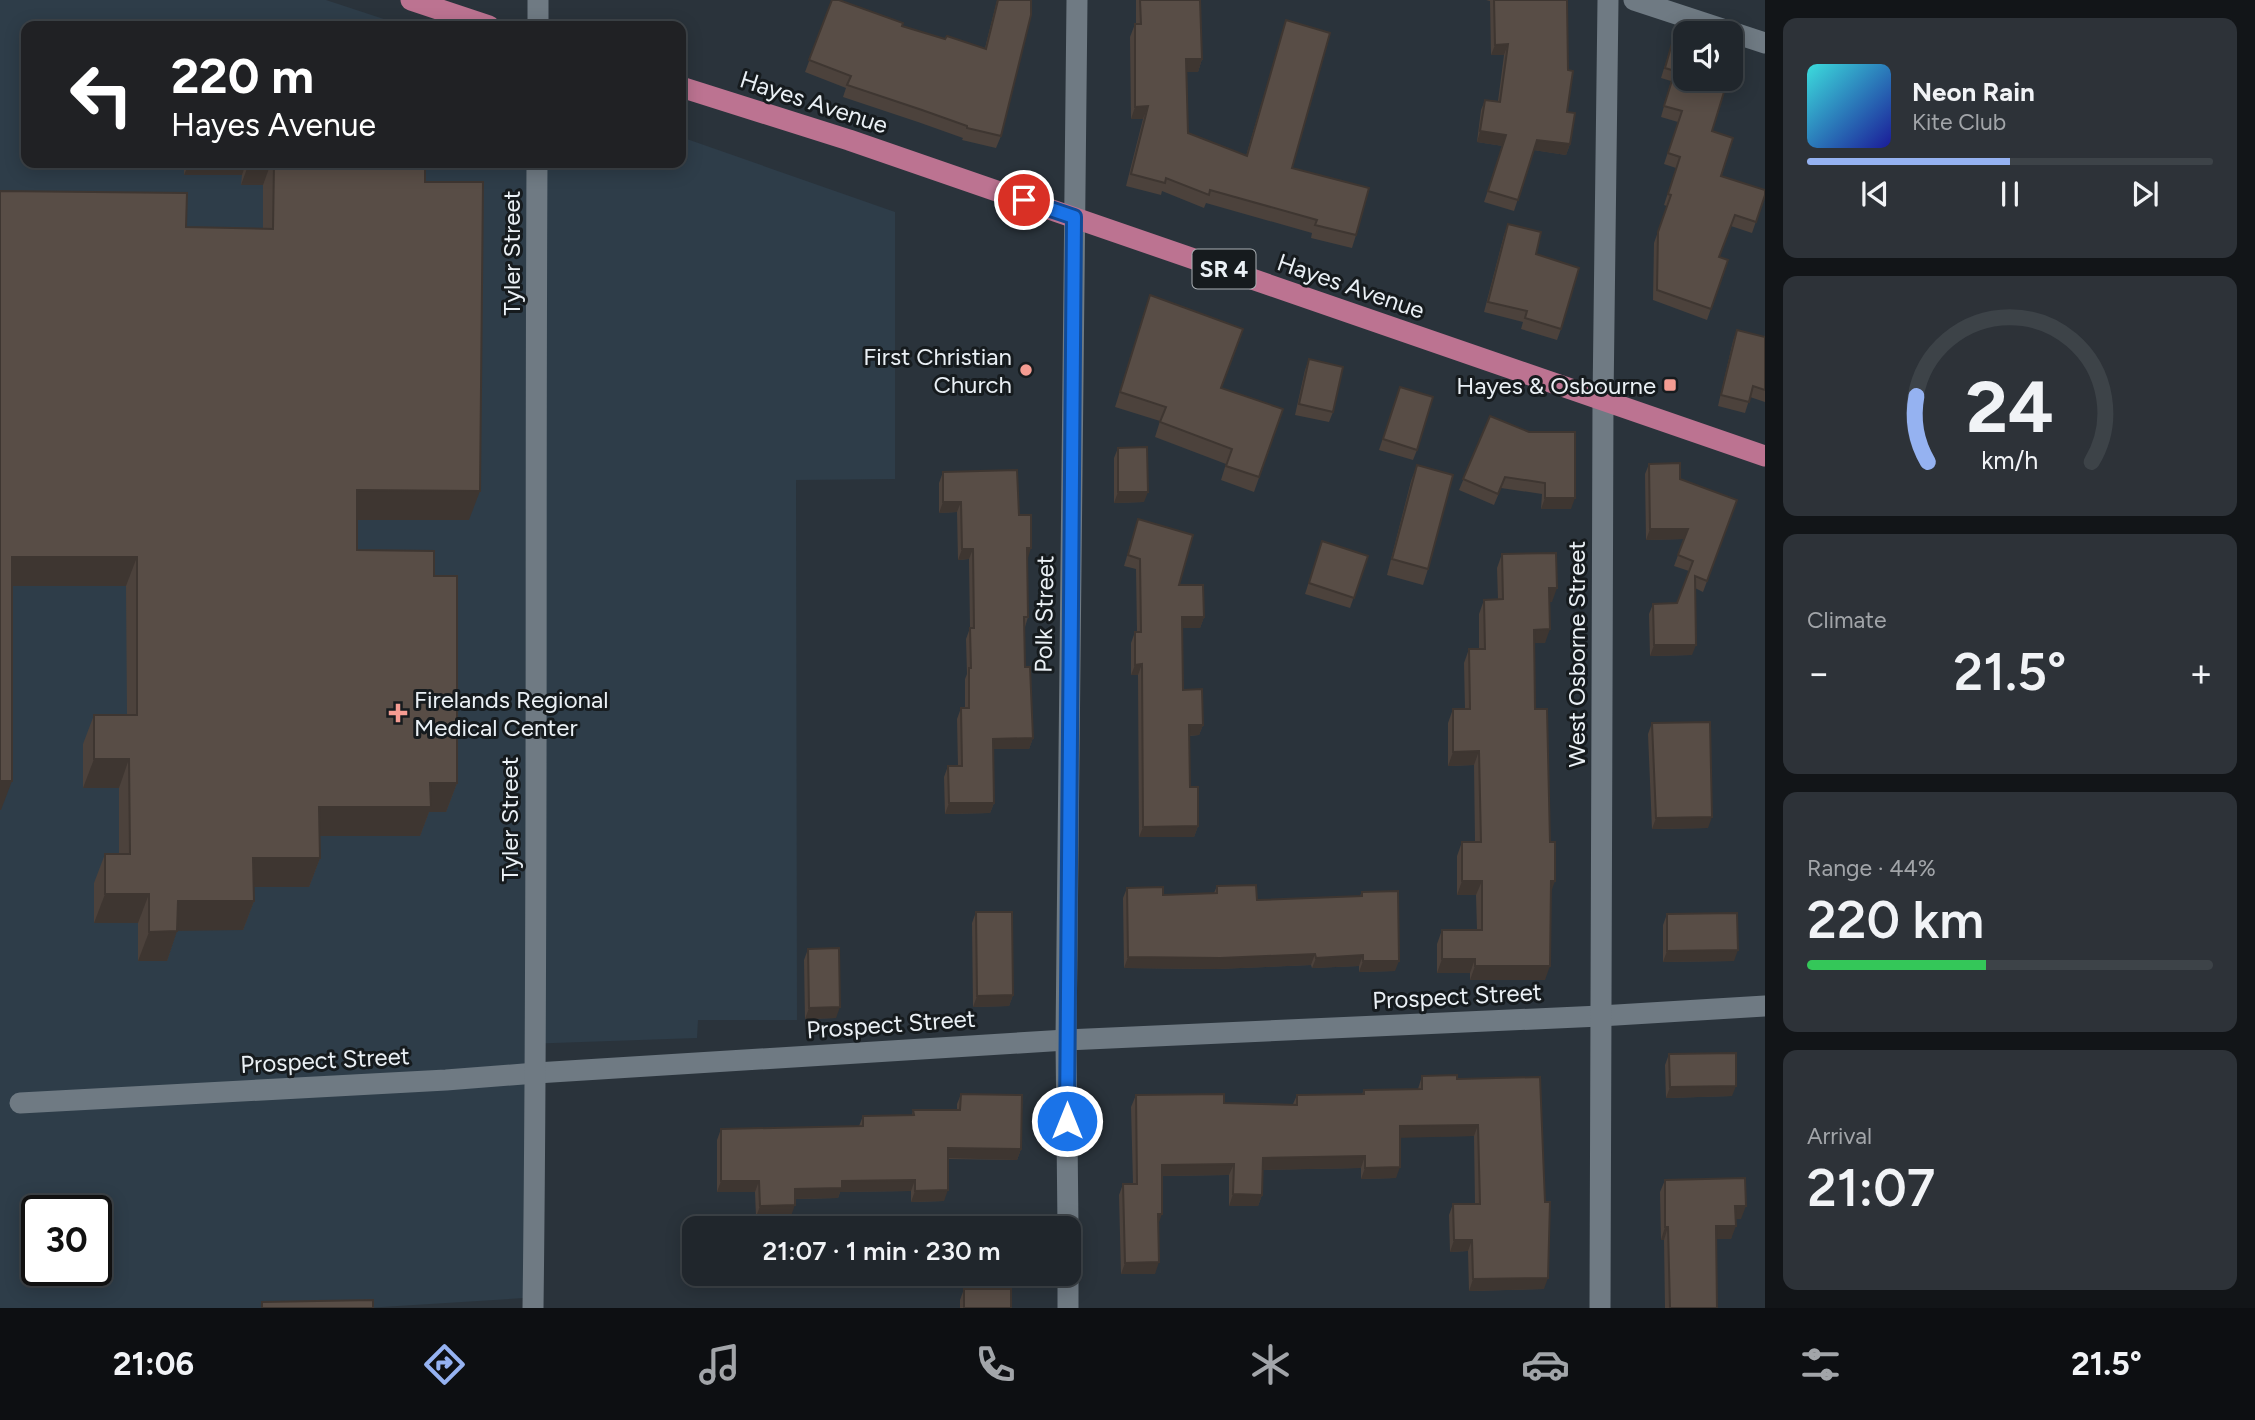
<!DOCTYPE html>
<meta charset="utf-8">
<style>
:root{--surface:#20262c;--page:#2d3238;--text:#f1f3f6;--muted:#a2a5a9;--line:#3d4348;--accent:#95b2f1}
body{margin:0;font-family:Figtree,sans-serif;background:var(--page);color:var(--text);height:100vh;display:flex;flex-direction:column;font-size:26px;white-space:nowrap}
*{box-sizing:border-box;margin:0}
p{font-size:23px;color:var(--muted)}
.icon{flex:none;width:38px;height:38px;fill:none;stroke:currentColor;stroke-width:2;stroke-linecap:round;stroke-linejoin:round}
.map{position:relative;flex:1;overflow:hidden}
.drawer{display:flex;flex-direction:column;gap:18px;padding:18px;background:#121518;width:490px}
.drawer>*{flex:none}
.banner{position:absolute;left:21px;top:21px;width:665px;height:147px;border-radius:14px;box-shadow:0 4px 18px #0003,0 0 0 2px var(--line);background:#202124;color:#fff;overflow:hidden}
.controls{position:absolute;left:1673px;top:21px;display:grid;gap:14px}
.controls a{display:grid;place-items:center;width:70px;height:70px;border-radius:14px;background:var(--surface);box-shadow:0 4px 18px #0003,0 0 0 2px var(--line);font-size:35px}
.speed{position:absolute;left:21px;top:1195px;display:flex;gap:14px;font-size:35px;font-weight:700;text-align:center}
.speed>*{display:grid;place-content:center;width:91px;height:91px;border-radius:50%;background:var(--surface);box-shadow:0 4px 18px #0003,0 0 0 2px var(--line);line-height:1}
.speed .limit{border:4px solid #111;border-radius:10px;background:#fff;color:#111}
.pin{position:absolute;display:grid;place-items:center;width:60px;height:60px;color:#fff;margin:-30px;border:4px solid #fff;border-radius:50%;box-shadow:0 2px 7px #0007}
.me{position:absolute;width:77px;margin:-38px;rotate:0deg;stroke-linejoin:round;filter:drop-shadow(0 0 5px #0008)}
.turn{display:flex;align-items:center;gap:24px;height:147px;padding:0 35px;font-size:32px}
.turn .icon{width:91px;height:91px;stroke-width:2.5}
.turn b{display:block;font-size:49px;line-height:60px}
.big{font-size:52px;font-weight:600;line-height:1.1}
.drawer .widget{flex:1;display:flex;flex-direction:column;justify-content:center;gap:10px;min-width:0;padding:0 24px;border-radius:14px;background:var(--page)}
.drawer .dial{align-items:center;gap:0}
.dial svg{height:182px;overflow:visible;fill:none;stroke:var(--line);stroke-width:7;stroke-linecap:round;text-anchor:middle}
.dial text{fill:var(--text);stroke:none}
.song{display:flex;align-items:center;gap:21px}
.cover{width:84px;height:84px;border-radius:10px;background:linear-gradient(135deg,hsl(180 70% 55%),hsl(240 70% 35%))}
.played{height:7px;border-radius:4px;background:linear-gradient(90deg,var(--accent) 50%,var(--line) 50%)}
.keys{display:flex;justify-content:space-around;direction:ltr}
.heat{display:flex;justify-content:space-between;align-items:center;font-size:38px;direction:ltr}
.charge{height:10px;border-radius:5px;background:linear-gradient(90deg,#34c759 44%,var(--line) 0)}
.trip{position:absolute;left:682px;top:1216px;width:399px;height:70px;border-radius:14px;background:var(--surface);box-shadow:0 4px 18px #0003,0 0 0 2px var(--line);font-weight:600;line-height:70px;text-align:center}
.tab-bar{display:flex;height:112px;justify-content:space-around;align-items:center;background:#0d0f12;color:var(--muted)}
.tab-bar .icon{width:49px;height:49px}
.tab-bar .on{color:var(--accent)}
.tab-bar b{font-size:32px;color:var(--text)}
main{display:flex;flex:1;min-height:0}
.map>svg:first-child{display:block}
.built{fill:#2e3d49;fill-rule:evenodd}
.lines{fill:none;stroke-linecap:round;stroke-linejoin:round}
.minor{stroke:#6f7a83;stroke-width:21}
.major{stroke:#bc7391;stroke-width:21}
.wall{fill:#4c423c}
.shaded-wall{fill:#3e3631}
.building{fill:#584d46;stroke:#3e3631;stroke-width:2}
.route-casing{stroke:#114b97;stroke-width:18}
.route{stroke:#1a73e8;stroke-width:12}
.poi-dot{fill:#f59c92;stroke:#161b1e;stroke-width:2.5}
.labels{text-anchor:middle;dominant-baseline:central;stroke-width:6;stroke-linejoin:round;paint-order:stroke}
.shield{fill:#161b1e;stroke:#aab0b4;stroke-width:2}
.shield-label{font-size:23px;font-weight:bold;fill:#eaf0f5}
.street-label{font-size:24px;fill:#eaf0f5;stroke:#161b1e}
.poi-label{font-size:24px;fill:#eaf0f5;stroke:#161b1e;text-anchor:end}
</style>
<main>
<div class="map">
<svg width="1765" height="1308" viewBox="0 0 1765 1308">
<rect width="100%" height="100%" fill="#2a333b"/>
<path class="built" d="M0,0H326L405,26H26V163H681V137L895,212V479L796,480L797,1020H698L697,1038L525,1044L524,1298L366,1308H0ZM37,1211H96V1270H37Z"/>
<g class="lines">
<g class="minor">
<path d="M1634,0L1765,43"/>
<path d="M538,26V0"/>
<path d="M20,1103L446,1080L536,1073L1066,1040L1600,1016L1765,1006"/>
<path d="M1068,1228L1066,1040L1077,0"/>
<path d="M1068,1274V1308"/>
<path d="M533,1308C538,926 535,544 537,163"/>
<path d="M1600,1308L1603,401L1608,0"/>
</g>
<g class="major">
<path d="M411,0L489,26"/>
<path d="M681,87L849,140L1765,456"/>
</g>
</g>
<g class="wall">
<path d="M832,0L902,26L945,39L985,48L997,0H1031L1001,136L996,148L962,140L963,138L918,122L843,97L846,88L805,72Z"/>
<path d="M1136,0H1200L1202,59L1198,72H1187L1188,133L1246,156L1286,20L1292,168L1356,235L1352,248L1311,238L1312,233L1206,203L1204,208L1162,191L1161,195L1126,186L1143,119H1131L1130,37L1135,24H1136Z"/>
<path d="M1486,0H1567V112L1570,144L1566,155L1534,150L1514,211L1484,202L1503,146L1477,142L1481,110L1485,100L1498,101L1504,55H1491L1490,1Z"/>
<path d="M1675,33L1703,86L1721,176L1765,195L1752,233L1731,226L1719,257L1728,260L1707,320L1653,300L1654,243L1667,206L1664,205L1676,168L1664,164L1678,122L1661,117L1671,81L1661,78Z"/>
<path d="M184,163H425V182L469,520H357V550L434,576L457,783L446,812H429L420,836H319L320,858L309,887H254V901L243,930H177L167,961H138V923H94V883L105,854H119V788H83V744L94,715H127L126,586H12L1,810L0,191L186,227L263,228V185H241L242,175H184Z"/>
<path d="M1508,224L1536,254L1561,329L1557,340L1521,329L1523,322L1484,312L1504,235Z"/>
<path d="M1150,295L1221,388L1283,409L1254,492L1221,480L1226,464L1155,437L1160,421L1115,407Z"/>
<path d="M1737,330L1765,337V402L1750,397L1745,413L1718,406L1733,341Z"/>
<path d="M1309,359L1333,412L1329,422L1295,415L1305,370Z"/>
<path d="M1396,398L1417,450L1413,460L1379,450Z"/>
<path d="M1490,416L1571,509H1541L1542,494L1501,488L1494,505L1459,490Z"/>
<path d="M1118,448L1144,502L1114,503V458Z"/>
<path d="M1649,464L1680,479L1737,500L1703,592L1695,588L1692,655L1650,656L1649,614L1653,604L1677,603L1689,571L1674,566L1684,539L1646,540L1645,474Z"/>
<path d="M1417,465L1428,569L1423,585L1387,575L1411,481Z"/>
<path d="M943,472L1019,515L1028,558V617L1025,627V667L1033,738L1029,749H993L994,803L990,813L945,814L944,777L948,766H958L957,719L961,708H965V679L967,674L966,639L970,628L969,559L958,560L957,512L939,513V483Z"/>
<path d="M1138,519L1179,585L1204,617L1200,628H1182L1183,690L1203,725L1199,735L1189,736L1190,787L1198,826L1194,837H1139L1138,675H1131V643L1135,632H1137L1136,569L1124,566Z"/>
<path d="M1322,541L1368,556L1350,608L1305,594Z"/>
<path d="M1502,554L1552,602H1550L1545,643H1534L1535,709L1551,893L1545,980H1470V973H1437V944L1442,930H1477L1476,895H1457V856L1462,842H1475L1474,765L1448,766V723L1453,709H1465L1464,663L1469,649H1479V614L1484,600L1498,599L1497,568Z"/>
<path d="M1652,723L1708,828L1652,829L1648,734Z"/>
<path d="M1217,886L1257,900L1360,896L1362,892L1395,971L1359,972V966L1312,968L1311,965L1216,969L1124,968L1123,898L1127,888L1163,895L1214,893Z"/>
<path d="M976,912L1013,995L1009,1006L973,1007L972,923Z"/>
<path d="M1667,914L1734,961L1663,962V925Z"/>
<path d="M808,949L836,1018L805,1019L804,960Z"/>
<path d="M1669,1054L1732,1096L1666,1098L1665,1065Z"/>
<path d="M1422,1076L1457,1079L1540,1077L1544,1289L1469,1291L1468,1251L1450,1252L1449,1215L1453,1204H1475L1474,1136L1400,1137L1396,1178L1361,1179V1168L1262,1170V1195L1258,1206H1229V1175L1162,1176L1155,1274H1121L1119,1195L1123,1184H1133L1131,1107L1136,1095L1224,1103L1293,1104L1297,1095L1362,1094L1364,1090L1418,1089Z"/>
<path d="M961,1094L1021,1149L1017,1160L948,1159L944,1201L911,1202V1191L840,1192L838,1198L795,1199L791,1216L756,1217L755,1192H717V1140L721,1129L859,1126L863,1116L912,1115L913,1110H957V1104Z"/>
<path d="M1665,1180L1741,1219H1736L1731,1239H1716L1717,1308H1665L1664,1240H1661L1660,1192Z"/>
<path d="M964,1289L1011,1308H960V1300Z"/>
</g>
<g class="shaded-wall">
<path d="M1508,44L1504,55H1491L1495,45Z"/>
<path d="M1186,59H1202L1198,72H1182Z"/>
<path d="M1148,106L1143,119H1131L1135,107Z"/>
<path d="M1480,131L1506,135L1503,146L1477,142Z"/>
<path d="M1537,140L1570,144L1566,155L1533,150Z"/>
<path d="M189,163H246L242,175H184Z"/>
<path d="M249,163H271L263,185H241Z"/>
<path d="M357,490L480,491L469,520H346Z"/>
<path d="M1118,492H1148L1144,502L1114,503Z"/>
<path d="M1545,498H1575L1571,509H1541Z"/>
<path d="M943,502H961L957,512L939,513Z"/>
<path d="M1650,529H1688L1684,539L1646,540Z"/>
<path d="M1027,548H1031L1028,558Z"/>
<path d="M962,549H973L969,559L958,560Z"/>
<path d="M12,557H137L126,586H1Z"/>
<path d="M1549,588H1557L1552,602H1544Z"/>
<path d="M1182,617H1204L1200,628H1178Z"/>
<path d="M1550,629L1545,643H1529L1534,630Z"/>
<path d="M1654,645H1696L1692,655L1650,656Z"/>
<path d="M1142,664L1138,675H1131L1135,665Z"/>
<path d="M1189,725H1203L1199,735L1185,736Z"/>
<path d="M1033,738L1029,749H989L993,739Z"/>
<path d="M1479,751L1474,765L1448,766L1453,752Z"/>
<path d="M94,759H129L119,788H83Z"/>
<path d="M0,781H12L1,810H0Z"/>
<path d="M430,783H457L446,812H429L420,836H309L319,807Z"/>
<path d="M949,803H994L990,813L945,814Z"/>
<path d="M1712,817L1708,828L1652,829L1656,818Z"/>
<path d="M1198,826L1194,837H1139L1143,827Z"/>
<path d="M253,858H320L309,887H243Z"/>
<path d="M1462,881H1482L1476,895H1457Z"/>
<path d="M1551,881H1555L1550,895Z"/>
<path d="M105,894H149L138,923H94Z"/>
<path d="M178,901H254L243,930L167,931Z"/>
<path d="M177,931L167,961H138L149,932Z"/>
<path d="M1738,950L1734,961L1663,962L1667,951Z"/>
<path d="M1315,954L1311,965L1216,969L1124,968L1128,957Z"/>
<path d="M1363,955L1359,966L1312,968L1316,958Z"/>
<path d="M1442,959H1475L1470,973H1437Z"/>
<path d="M1363,961H1399L1395,971L1359,972Z"/>
<path d="M1475,966H1550L1545,980H1470Z"/>
<path d="M1013,995L1009,1006L973,1007L977,996Z"/>
<path d="M840,1007L836,1018L805,1019L809,1008Z"/>
<path d="M1736,1086L1732,1096L1666,1098L1670,1087Z"/>
<path d="M1478,1125L1474,1136L1395,1138L1400,1126Z"/>
<path d="M948,1148L1021,1149L1017,1160L944,1158Z"/>
<path d="M1365,1156L1361,1168L1258,1170L1263,1158Z"/>
<path d="M1234,1164L1229,1175L1157,1176L1162,1165Z"/>
<path d="M1400,1167L1396,1178L1361,1179L1365,1168Z"/>
<path d="M915,1180L911,1191L840,1192L838,1198L791,1199L795,1189L842,1181Z"/>
<path d="M721,1181H759L755,1192H717Z"/>
<path d="M948,1190L944,1201L911,1202L915,1191Z"/>
<path d="M1233,1194L1262,1195L1258,1206H1229Z"/>
<path d="M795,1205L791,1216L756,1217L760,1206Z"/>
<path d="M1735,1206H1746L1741,1219H1731Z"/>
<path d="M1158,1214H1162L1158,1225Z"/>
<path d="M1716,1226H1736L1731,1239H1711Z"/>
<path d="M1665,1227H1668L1664,1240H1661Z"/>
<path d="M1454,1240H1472L1468,1251L1450,1252Z"/>
<path d="M1159,1262L1155,1274H1121L1125,1263Z"/>
<path d="M1548,1278L1544,1289L1469,1291L1473,1279Z"/>
</g>
<g class="building">
<path d="M832,0H839L903,23L902,26L945,39L947,36L986,49L998,0H1031V15L1001,136L967,128V126L922,110L847,85L851,76L809,60Z"/>
<path d="M1140,0H1200L1202,59H1186L1188,133L1247,156L1286,20L1330,33L1292,168L1369,188L1356,235L1315,225L1317,220L1210,190L1209,195L1166,178L1165,183L1131,174L1148,106L1135,107V24H1141Z"/>
<path d="M1494,0H1567L1568,70L1573,71L1567,112L1575,113L1570,144L1537,140L1518,200L1488,191L1506,135L1480,131L1485,100L1500,102L1508,44L1495,45Z"/>
<path d="M1675,33L1685,36V79H1706L1703,86L1724,92L1712,131L1733,138L1721,176L1765,190V195L1756,222L1735,215L1719,257L1728,260L1711,309L1657,290L1658,232L1671,195L1668,194L1680,157L1668,153L1682,111L1664,106L1675,71L1665,68Z"/>
<path d="M274,163H425V182H483L480,491L357,490V550L434,551V576H457V783H430L431,807H319L320,858H253L254,901H178L177,931L149,932V894H105V854H130L129,759H94V715H137V557H12V781H0V191L187,193L186,227L273,229Z"/>
<path d="M1508,224L1541,232L1536,254L1579,268L1561,329L1525,318L1527,311L1488,302Z"/>
<path d="M1150,295L1243,329L1221,388L1283,409L1259,477L1226,466L1232,449L1160,422L1166,407L1120,392Z"/>
<path d="M1737,330L1765,337V390L1753,386L1749,402L1721,395Z"/>
<path d="M1309,359L1343,367L1333,412L1299,404Z"/>
<path d="M1400,387L1433,397L1417,450L1383,439Z"/>
<path d="M1490,416L1529,432H1575V498H1545V483L1505,477L1498,494L1463,479Z"/>
<path d="M1147,447L1148,492H1118V448Z"/>
<path d="M1680,463V479L1737,500L1707,581L1695,576L1696,645H1654L1653,604L1677,603L1693,561L1678,555L1688,529H1650L1649,464Z"/>
<path d="M1417,465L1453,475L1428,569L1392,559Z"/>
<path d="M1017,470L1019,515H1031V548H1027L1028,617H1024L1025,667H1030L1033,738L993,739L994,803H949L948,766H962L961,708H969V668H971L970,628H974L973,549H962L961,502H943V472Z"/>
<path d="M1138,519L1193,535L1179,585H1203L1204,617H1182L1183,690L1202,689L1203,725H1189L1190,787H1198V826L1143,827L1142,664L1135,665V632H1141L1140,559L1128,555Z"/>
<path d="M1322,541L1368,556L1354,598L1309,583Z"/>
<path d="M1556,553L1557,588H1549L1550,629L1534,630L1535,709H1547L1550,842H1555V881H1551L1550,966H1475V959H1442V930H1482V881H1462V842H1481L1479,751L1453,752V709H1470L1469,649H1485L1484,600L1503,599L1502,554Z"/>
<path d="M1710,722L1712,817L1656,818L1652,723Z"/>
<path d="M1256,885L1257,900L1362,896V892L1398,891L1399,961H1363V955L1316,958L1315,954L1220,958L1128,957L1127,888L1163,887V895L1217,893V886Z"/>
<path d="M976,912H1012L1013,995L977,996Z"/>
<path d="M1737,913L1738,950L1667,951V914Z"/>
<path d="M839,948L840,1007L809,1008L808,949Z"/>
<path d="M1736,1053V1086L1670,1087L1669,1054Z"/>
<path d="M1457,1075V1079L1540,1077L1545,1202H1550L1548,1278L1473,1279L1472,1240H1454L1453,1204H1480L1478,1125L1400,1126V1167L1365,1168V1156L1263,1158L1262,1195L1233,1194L1234,1164L1162,1165V1214H1158L1159,1262L1125,1263L1123,1184H1137L1136,1095L1224,1094V1103L1297,1105V1095L1364,1094V1090L1422,1089V1076Z"/>
<path d="M961,1094L1022,1095L1021,1149L948,1148V1190L915,1191V1180L842,1181V1188L795,1189V1205L760,1206L759,1181H721V1129L863,1126V1116L914,1115L913,1110H960Z"/>
<path d="M1745,1178L1746,1206H1735L1736,1226H1716L1717,1308H1670L1668,1227H1665V1180Z"/>
<rect x="964" y="1289" width="47" height="19"/>
<path d="M373,1300V1308H262V1302Z"/>
</g>
<g class="lines">
<defs>
<path id="route" d="M1024,200L1074,217L1067,1121"/>
</defs>
<use href="#route" class="route-casing"/>
<use href="#route" class="route"/>
</g>
<g class="poi-dot">
<circle cx="1026" cy="370" r="7"/>
<rect x="1663" y="378" width="14" height="14" rx="3.5"/>
<path d="M394.5 702.5h7v7h7v7h-7v7h-7v-7h-7v-7h7z"/>
</g>
<g class="labels">
<rect class="shield" x="1192.5" y="249.5" width="63" height="39" rx="5"/>
<g class="shield-label">
<text x="1224" y="269">SR 4</text>
</g>
<g class="street-label">
<text transform="translate(814 102) rotate(18)">Hayes Avenue</text>
<text transform="translate(511 253) rotate(-90)">Tyler Street</text>
<text transform="translate(1351 286) rotate(19)">Hayes Avenue</text>
<text transform="translate(1044 614) rotate(-89)">Polk Street</text>
<text transform="translate(1576 654) rotate(-90)">West Osborne Street</text>
<text transform="translate(509 819) rotate(-90)">Tyler Street</text>
<text transform="translate(1457 996) rotate(-3)">Prospect Street</text>
<text transform="translate(891 1024) rotate(-4)">Prospect Street</text>
<text transform="translate(325 1060) rotate(-3)">Prospect Street</text>
</g>
<g class="poi-label">
<text x="1012" y="356">First Christian<tspan x="1012" dy="28">Church</tspan></text>
<text x="1656" y="385">Hayes &amp; Osbourne</text>
<text x="414" y="699" text-anchor="start">Firelands Regional<tspan x="414" dy="28">Medical Center</tspan></text>
</g>
</g>
</svg>
<div class="controls">
<a><svg class="icon" aria-label="sound" viewBox="0 0 24 24"><path d="M4 9h4l5-4v14l-5-4H4zM17 9q2 3 0 6"/></svg></a>
</div>
<div class="speed"><div class="limit">30</div></div>
<div class="pin" style="left:1024px;top:200px;background:#d93025"><svg class="icon" aria-label="arrive" viewBox="0 0 24 24"><path d="M6 21V4h12l-3 4 3 4H6"/></svg></div>
<svg class="me" style="left:1067px;top:1121px" viewBox="-20 -20 40 40"><circle r="17" fill="#1a73e8" stroke="#fff" stroke-width="3"/><path d="M0-11L8 9 0 5-8 9z" fill="#fff"/></svg>
<div class="trip">21:07 · 1 min · 230 m</div>
<div class="banner">
<div class="turn"><svg class="icon" aria-label="left" viewBox="0 0 24 24"><path d="M17 20v-9H6M10 6l-5 5 5 5"/></svg><div><b>220 m</b>Hayes Avenue</div></div>
</div>
</div>
<section class="drawer">
<div class="widget">
<div class="song"><i class="cover"></i><div><b>Neon Rain</b><p>Kite Club</p></div></div>
<div class="played"></div>
<div class="keys"><svg class="icon" aria-label="previous" viewBox="0 0 24 24"><path d="M18 5L8 12l10 7zM5 5v14"/></svg><svg class="icon" aria-label="pause" viewBox="0 0 24 24"><path d="M8 5v14M16 5v14"/></svg><svg class="icon" aria-label="next" viewBox="0 0 24 24"><path d="M6 5l10 7-10 7zM19 5v14"/></svg></div>
</div>
<div class="widget dial"><svg viewBox="0 0 100 80">
<path d="M14 69A42 42 0 1 1 86 69"/>
<path d="M14 69A42 42 0 0 1 9 40" stroke="#95b2f1"/>
<text x="50" y="56" font-size="32" font-weight="700">24</text>
<text x="50" y="72" font-size="11">km/h</text>
</svg></div>
<div class="widget"><p>Climate</p>
<div class="heat"><a>−</a><b class="big">21.5°</b><a>+</a></div>
</div>
<div class="widget"><p>Range · 44%</p><b class="big">220 km</b><div class="charge"></div></div>
<div class="widget"><p>Arrival</p><b class="big">21:07</b></div>
</section>
</main>
<nav class="tab-bar">
<b>21:06</b>
<svg class="icon on" aria-label="directions" viewBox="0 0 24 24"><path d="M12 3l9 9-9 9-9-9zM9 14v-3h6M13 9l2 2-2 2"/></svg>
<svg class="icon" aria-label="music" viewBox="0 0 24 24"><path d="M9 18V5l10-2v13"/><circle cx="6" cy="18" r="3"/><circle cx="16" cy="16" r="3"/></svg>
<svg class="icon" aria-label="phone" viewBox="0 0 24 24"><path d="M5 4h4l2 5-3 2q2 4 5 5l2-3 5 2v4C11 20 4 13 5 4z"/></svg>
<svg class="icon" aria-label="climate" viewBox="0 0 24 24"><path d="M12 3v18M4 7l16 10M4 17L20 7"/></svg>
<svg class="icon" aria-label="car" viewBox="0 0 24 24"><path d="M5 17H2v-5l4-1 3-4h7l3 4 3 1v5h-3M9 17h6M6 11h13"/><circle cx="7" cy="17" r="2"/><circle cx="17" cy="17" r="2"/></svg>
<svg class="icon" aria-label="filters" viewBox="0 0 24 24"><path d="M4 7h16M4 17h16"/><circle cx="9" cy="7" r="2"/><circle cx="15" cy="17" r="2"/></svg>
<b>21.5°</b>
</nav>
